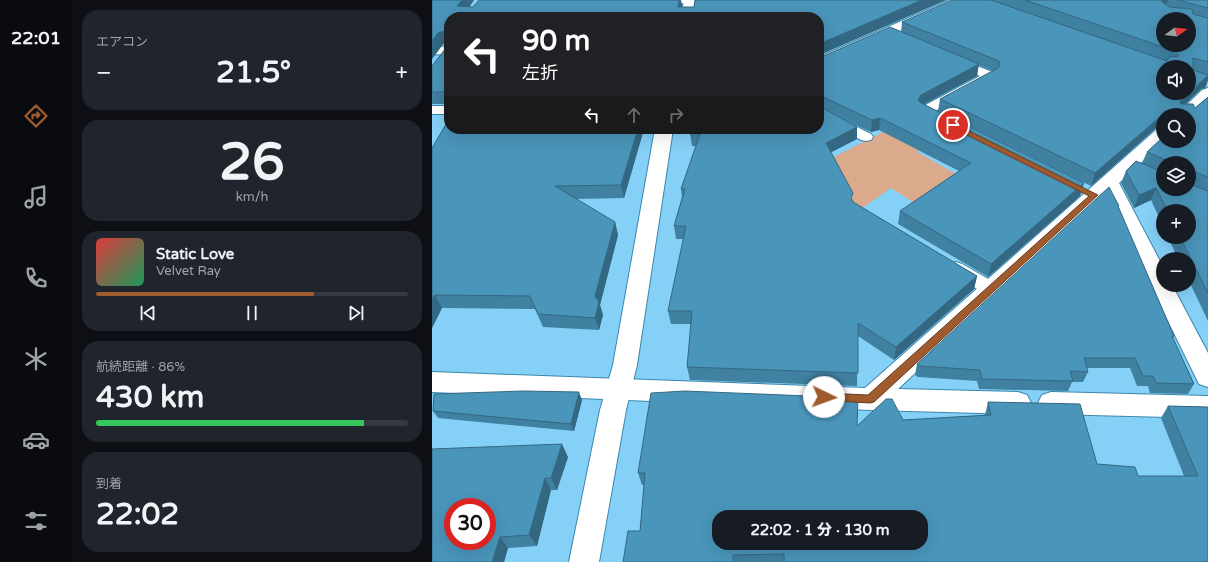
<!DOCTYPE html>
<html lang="ja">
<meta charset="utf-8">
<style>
:root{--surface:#171b24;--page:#20242c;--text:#f1f3f6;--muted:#9ea1a6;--line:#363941;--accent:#9f5b2d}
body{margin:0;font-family:"Varela Round","Noto Sans JP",sans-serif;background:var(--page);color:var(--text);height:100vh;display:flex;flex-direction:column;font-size:15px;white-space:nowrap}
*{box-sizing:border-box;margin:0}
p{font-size:13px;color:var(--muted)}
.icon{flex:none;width:22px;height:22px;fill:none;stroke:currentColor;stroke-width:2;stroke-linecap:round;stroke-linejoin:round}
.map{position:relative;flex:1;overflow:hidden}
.drawer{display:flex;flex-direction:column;gap:10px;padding:10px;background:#0d0f14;width:360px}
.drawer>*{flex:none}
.hud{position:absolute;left:12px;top:12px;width:380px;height:122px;border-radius:16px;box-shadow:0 4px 16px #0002;background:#202124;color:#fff;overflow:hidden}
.needle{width:26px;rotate:75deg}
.buttons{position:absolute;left:724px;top:12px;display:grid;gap:8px}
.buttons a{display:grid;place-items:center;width:40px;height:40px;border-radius:50%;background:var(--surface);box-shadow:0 4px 16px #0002;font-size:20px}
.speed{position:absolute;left:12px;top:498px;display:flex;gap:8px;font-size:20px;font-weight:700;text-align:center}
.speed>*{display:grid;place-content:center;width:52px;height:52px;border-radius:50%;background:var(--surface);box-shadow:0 4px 16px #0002;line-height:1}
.speed .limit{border:6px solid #d22;background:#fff;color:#111}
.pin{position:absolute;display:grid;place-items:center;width:34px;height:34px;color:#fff;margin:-17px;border:2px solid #fff;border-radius:50%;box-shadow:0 1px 4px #0007}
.me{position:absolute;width:44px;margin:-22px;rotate:93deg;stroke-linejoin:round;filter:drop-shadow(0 0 3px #0008)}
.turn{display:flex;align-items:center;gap:14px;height:84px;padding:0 12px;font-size:18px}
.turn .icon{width:52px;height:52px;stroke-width:2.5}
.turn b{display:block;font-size:28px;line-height:34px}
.lanes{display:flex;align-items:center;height:38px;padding:0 12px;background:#0003;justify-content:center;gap:20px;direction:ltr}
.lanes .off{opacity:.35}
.big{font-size:30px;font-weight:800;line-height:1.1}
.drawer .tile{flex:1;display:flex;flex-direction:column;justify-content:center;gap:6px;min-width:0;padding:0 14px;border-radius:16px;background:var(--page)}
.drawer .dial{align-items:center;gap:0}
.dial b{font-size:52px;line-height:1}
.song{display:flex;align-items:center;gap:12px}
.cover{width:48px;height:48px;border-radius:6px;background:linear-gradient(135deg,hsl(0 70% 55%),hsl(150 70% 35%))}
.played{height:4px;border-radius:2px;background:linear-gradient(90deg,var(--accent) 70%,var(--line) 70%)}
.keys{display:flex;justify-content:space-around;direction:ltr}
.heat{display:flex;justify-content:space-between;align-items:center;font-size:22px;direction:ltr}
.charge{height:6px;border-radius:3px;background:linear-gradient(90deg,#34c759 86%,var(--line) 0)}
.trip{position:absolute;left:280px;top:510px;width:216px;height:40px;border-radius:16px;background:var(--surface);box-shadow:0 4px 16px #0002;font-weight:800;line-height:40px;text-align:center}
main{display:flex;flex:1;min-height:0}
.dock{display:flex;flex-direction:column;width:72px;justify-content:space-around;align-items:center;background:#090b0e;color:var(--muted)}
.dock .icon{width:28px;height:28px}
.dock .on{color:var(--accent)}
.dock b{font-size:18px;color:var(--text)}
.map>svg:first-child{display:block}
.green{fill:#dbaa8c}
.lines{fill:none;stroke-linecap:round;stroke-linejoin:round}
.service-casing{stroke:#3b87ac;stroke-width:2}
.minor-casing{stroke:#3b87ac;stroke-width:2}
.tertiary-casing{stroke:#3b87ac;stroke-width:2}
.service{fill:#fff;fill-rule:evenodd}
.minor{fill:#fff;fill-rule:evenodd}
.tertiary{fill:#fff;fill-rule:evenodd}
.wall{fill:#4080a0;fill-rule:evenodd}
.shaded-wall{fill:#346882}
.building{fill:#4a95ba;stroke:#346882;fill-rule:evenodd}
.route{fill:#9f5b2d;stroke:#673b1d}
</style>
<main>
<nav class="dock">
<b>22:01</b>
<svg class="icon on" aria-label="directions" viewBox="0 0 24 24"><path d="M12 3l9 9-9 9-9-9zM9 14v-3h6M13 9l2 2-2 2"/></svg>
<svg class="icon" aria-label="music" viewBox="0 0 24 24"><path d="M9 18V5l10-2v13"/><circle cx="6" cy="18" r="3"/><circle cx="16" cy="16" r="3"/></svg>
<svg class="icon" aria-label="phone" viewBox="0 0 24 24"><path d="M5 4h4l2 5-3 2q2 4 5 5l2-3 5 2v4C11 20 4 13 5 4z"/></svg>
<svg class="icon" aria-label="climate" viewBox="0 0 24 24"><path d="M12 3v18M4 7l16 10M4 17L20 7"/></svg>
<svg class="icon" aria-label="car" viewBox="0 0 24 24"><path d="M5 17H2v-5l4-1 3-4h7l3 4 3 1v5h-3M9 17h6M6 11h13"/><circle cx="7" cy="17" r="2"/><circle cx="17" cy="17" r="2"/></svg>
<svg class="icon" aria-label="filters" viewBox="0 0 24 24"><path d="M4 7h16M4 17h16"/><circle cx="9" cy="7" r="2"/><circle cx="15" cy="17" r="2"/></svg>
</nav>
<section class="drawer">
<div class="tile"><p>エアコン</p>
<div class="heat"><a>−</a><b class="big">21.5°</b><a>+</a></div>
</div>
<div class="tile dial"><b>26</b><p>km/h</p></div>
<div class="tile">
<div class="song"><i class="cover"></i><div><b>Static Love</b><p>Velvet Ray</p></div></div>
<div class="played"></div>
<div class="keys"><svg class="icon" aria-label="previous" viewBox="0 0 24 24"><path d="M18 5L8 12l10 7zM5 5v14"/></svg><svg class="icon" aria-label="pause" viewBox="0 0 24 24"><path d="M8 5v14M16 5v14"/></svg><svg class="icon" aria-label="next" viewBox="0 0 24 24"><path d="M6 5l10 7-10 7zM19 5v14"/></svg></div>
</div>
<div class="tile"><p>航続距離 · 86%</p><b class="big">430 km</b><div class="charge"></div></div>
<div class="tile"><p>到着</p><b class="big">22:02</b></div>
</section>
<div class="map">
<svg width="776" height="562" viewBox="0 0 776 562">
<rect width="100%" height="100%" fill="#85d0f7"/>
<path class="green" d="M490,112L523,130L485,152L528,176L487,206L459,188L422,214L388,164Z"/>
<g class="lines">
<defs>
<g id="service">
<path d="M220,0H263L258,3L225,4L221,3Z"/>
<path d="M524,58L563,73L564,76L563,79L503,111L514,116L516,119L514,122C506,124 491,118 486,111L488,108L548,76L520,65L518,62L520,59Z"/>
<rect x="0" y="106" width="17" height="8"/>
<path d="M387,108L439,134L441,137L439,140L434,141L429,140L387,117Z"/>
<path d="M524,262L530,264L565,284L568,289L565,294L559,296L553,294L518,272L515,268L518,264Z"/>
</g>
<g id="minor">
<path d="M518,0H536L534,3L387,68V57Z"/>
<path d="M0,46L17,47V55L0,54Z"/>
<path d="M776,88V102L758,119L757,115H744L770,90Z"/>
<path d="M731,128V141H733L687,183L731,267V285H740L776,353V387L767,384L674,195L466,389L586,392L595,395L599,403L595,411L586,414L438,410L0,392V372L433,388L725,129Z"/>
<path d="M619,392L776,396V418L619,414L610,411L606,403L610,395Z"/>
</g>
<g id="tertiary">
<path d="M252,0H266L263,17H249Z"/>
<path d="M223,129H241L205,365L194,410L167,562H137L168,410L181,365Z"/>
</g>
</defs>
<use href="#service" class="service-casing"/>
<use href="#minor" class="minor-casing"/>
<use href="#tertiary" class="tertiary-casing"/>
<use href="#service" class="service"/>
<use href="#minor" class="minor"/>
<use href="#tertiary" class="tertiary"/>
</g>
<g class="wall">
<path d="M0,0H42L37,7H41L250,5L249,7H262L263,0H514L387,55V17H17V104H0V66L14,48V44H11L0,59Z"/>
<path d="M559,0H776V80L773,88L769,89L753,104L763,108L776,97V321L757,281V259H746L736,237H757V211H731V226L719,200L702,208L689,183L694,171L710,163L715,152L757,115H731L724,128L659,186L506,111L508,99L561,71L546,65L545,76L491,104L648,196L556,277L466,224L468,211L527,171L447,130L439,132L406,117L425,127V139L399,152L421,202L545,276L542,289L462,360L426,336L425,386L258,380L255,367L259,324H239L236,311L252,239H244L242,226L250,197L249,189L264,146H260L258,134L387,129V58L469,32L470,22ZM731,163H757V189H731Z"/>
<path d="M212,129L192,198L144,199L183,222L186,235L168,305L171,315L167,330L111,327L103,309L10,308L0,328V148Z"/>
<path d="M687,206L686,208L742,336L741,338L762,384L756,394L718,393L716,386H705L698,368H655L656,372L651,382H640L636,391L547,389L545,381L486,377L483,375L485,364Z"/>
<path d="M150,400L142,431L6,418L1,411Z"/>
<path d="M556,402L665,464L706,476H752L729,418L736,406L776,407V562H191L208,531L212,485H210L206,473L425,426L471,420L553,415Z"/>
<path d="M136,457L125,490H119L105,546L76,548L72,562H0Z"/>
</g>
<g class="shaded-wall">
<path d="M30,0H42L30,17L25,6Z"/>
<path d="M247,0H249L250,5L248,17L246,7Z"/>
<path d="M490,0H514L387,55V44Z"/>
<path d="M732,0H736L733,9L729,1Z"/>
<path d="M13,31L17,43L11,44L0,59V41L6,33Z"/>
<path d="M547,64L545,76L487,107L486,100L489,95Z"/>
<path d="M776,76V80L773,88L769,89L743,114L748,102L774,77Z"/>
<path d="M731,115V127L724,128L659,186L663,173L729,116Z"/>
<path d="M448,118L447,130L439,132L440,120Z"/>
<path d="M425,127V139L394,155V143Z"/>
<path d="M206,129H212L192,198L189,185Z"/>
<path d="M763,172L757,185L761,175Z"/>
<path d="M652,183L648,196L556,277L559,264Z"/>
<path d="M724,188L719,200L702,208L707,195Z"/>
<path d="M183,222L186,235L168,305L171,315L167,330L163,318V296Z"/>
<path d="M545,276L542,289L462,360L464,347Z"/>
<path d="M3,295L10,308L0,328V300Z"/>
<path d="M147,392L150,400L142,431L139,424Z"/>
<path d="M130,444L136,457L125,490L119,478Z"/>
<path d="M113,478L119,490L105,546L97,535Z"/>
<path d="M68,537L76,548L72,562H60Z"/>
</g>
<g class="building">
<path d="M0,0H30L25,6L41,7L47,0H247L246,7H262L263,0H490L387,44V17H17V92H0V66L14,48L13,31L6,33L0,41Z"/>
<path d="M520,0H559L735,61L737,57L747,56L743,51L593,0H732L729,1L737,7L760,9L761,14L776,18V62L761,58V70L776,75V76L774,77L748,102L749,104H761L763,108L776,97V177L763,172L761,175H757V163H737V161L715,152L731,137V141H757V115H737L729,116L663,173L508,99L566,68L568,65L567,61L470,22ZM731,19H757V45H731ZM731,67H757V93H731Z"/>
<path d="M746,0H776V8Z"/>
<path d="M458,27L547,64L489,95L486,100L489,103L652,183L559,264L468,211L539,163L448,118L440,120L387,95V58Z"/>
<path d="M387,106L425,127L394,143L421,193L419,198L421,202L545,276L464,347L426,323V373L255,367L260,311H236L254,226H242L253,189H249L268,134H258V129H387Z"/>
<path d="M17,119V129H206L189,185L123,186L183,222L163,296L167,302L163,318L106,314L98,296L3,295L0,300V148Z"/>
<path d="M704,161L731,172V189H757V184L776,191V293L748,237H757V211H736L724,188L707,195L694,171Z"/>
<path d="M677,187L687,206H686L742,336H740L762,384L724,383L721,376H711L703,358H652L656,372L638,371L641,381L550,379L548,370L488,366L485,364Z"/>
<path d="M91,391L147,392L139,424L1,411L2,394Z"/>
<path d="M253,391L426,398L425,426L454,399H460L471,420L559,415L556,402L648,404L665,464L703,467L706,476H766L736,406L776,407V562H352V554L301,555V562H191L196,531H208L213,473H206L219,393ZM287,517H489V543H287Z"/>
<path d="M130,444L119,478H113L97,535L68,537L60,562H0V449ZM21,507H55V541H21Z"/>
</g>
<path class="route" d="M521,123L666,195L442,402L438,403L388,400L386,397L388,394L392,393L436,395L657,196L519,127L518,125Z"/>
</svg>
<div class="buttons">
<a><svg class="needle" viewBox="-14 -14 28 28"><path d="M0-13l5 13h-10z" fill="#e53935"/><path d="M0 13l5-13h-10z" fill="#9ea1a6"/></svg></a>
<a><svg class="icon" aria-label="sound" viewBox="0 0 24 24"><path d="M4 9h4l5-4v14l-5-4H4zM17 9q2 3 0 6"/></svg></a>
<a><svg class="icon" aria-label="search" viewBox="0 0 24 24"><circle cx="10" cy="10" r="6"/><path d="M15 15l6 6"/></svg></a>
<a><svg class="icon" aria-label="layers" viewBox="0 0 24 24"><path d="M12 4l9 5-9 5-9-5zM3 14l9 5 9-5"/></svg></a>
<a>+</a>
<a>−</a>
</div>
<div class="speed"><div class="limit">30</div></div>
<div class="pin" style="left:521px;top:125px;background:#d93025"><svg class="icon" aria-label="arrive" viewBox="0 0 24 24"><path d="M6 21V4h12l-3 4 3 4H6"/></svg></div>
<svg class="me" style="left:392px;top:397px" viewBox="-20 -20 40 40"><circle r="19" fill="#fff"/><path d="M0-13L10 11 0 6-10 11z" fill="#9f5b2d"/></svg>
<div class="trip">22:02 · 1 分 · 130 m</div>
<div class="hud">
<div class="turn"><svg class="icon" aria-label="left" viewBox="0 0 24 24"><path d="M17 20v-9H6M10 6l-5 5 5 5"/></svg><div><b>90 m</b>左折</div></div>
<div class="lanes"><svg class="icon" aria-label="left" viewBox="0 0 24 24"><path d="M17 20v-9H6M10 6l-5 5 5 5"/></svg><svg class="icon off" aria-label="ahead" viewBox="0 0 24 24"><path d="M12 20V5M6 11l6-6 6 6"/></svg><svg class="icon off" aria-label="right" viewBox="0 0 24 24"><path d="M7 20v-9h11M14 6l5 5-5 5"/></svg></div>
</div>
</div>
</main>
